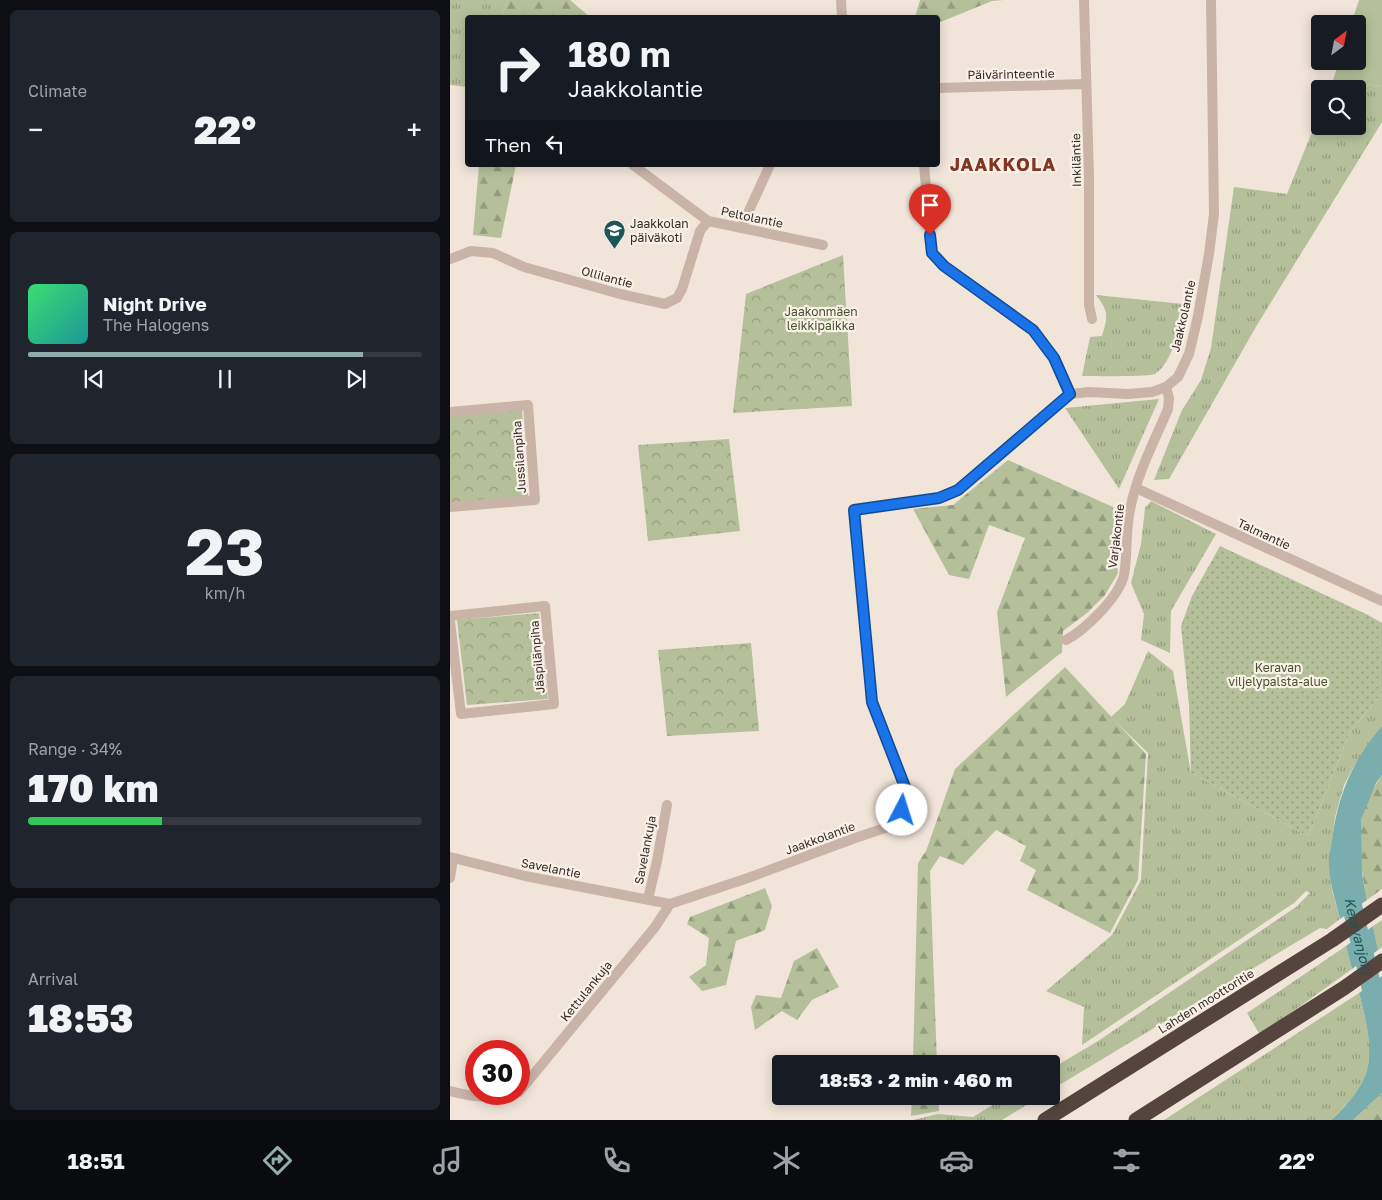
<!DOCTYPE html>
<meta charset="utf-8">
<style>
:root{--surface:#171b24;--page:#20242c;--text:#f1f3f6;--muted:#9ea1a6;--line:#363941;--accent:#92acae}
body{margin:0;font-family:"Golos Text",sans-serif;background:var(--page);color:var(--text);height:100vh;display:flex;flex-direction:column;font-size:19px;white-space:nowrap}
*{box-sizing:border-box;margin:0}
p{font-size:16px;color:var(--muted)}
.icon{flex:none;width:28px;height:28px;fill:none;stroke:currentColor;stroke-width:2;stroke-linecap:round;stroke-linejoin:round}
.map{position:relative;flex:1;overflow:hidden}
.side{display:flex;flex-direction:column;gap:10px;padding:10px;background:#0d0f14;width:450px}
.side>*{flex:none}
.top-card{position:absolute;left:15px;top:15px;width:475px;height:152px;border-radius:5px;box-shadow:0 2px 12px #0003;background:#171b24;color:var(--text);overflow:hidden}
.needle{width:32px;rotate:32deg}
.buttons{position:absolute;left:861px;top:15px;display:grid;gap:10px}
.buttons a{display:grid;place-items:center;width:55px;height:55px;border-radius:5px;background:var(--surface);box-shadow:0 2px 12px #0003;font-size:25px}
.speed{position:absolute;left:15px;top:1040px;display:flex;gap:10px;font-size:25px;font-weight:700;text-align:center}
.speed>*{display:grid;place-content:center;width:65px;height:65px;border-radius:50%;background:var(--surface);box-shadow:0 2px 12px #0003;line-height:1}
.speed .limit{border:8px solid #d22;background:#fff;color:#111}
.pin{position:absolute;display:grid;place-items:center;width:42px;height:42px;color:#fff;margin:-51px -21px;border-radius:50% 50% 50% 0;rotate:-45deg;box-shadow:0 0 5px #0007}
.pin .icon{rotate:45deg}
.me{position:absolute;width:55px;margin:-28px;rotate:5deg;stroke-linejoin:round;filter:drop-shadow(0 0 4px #0008)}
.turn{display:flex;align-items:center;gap:18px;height:105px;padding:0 20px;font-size:22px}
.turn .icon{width:65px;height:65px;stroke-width:2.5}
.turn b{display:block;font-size:35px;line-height:42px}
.then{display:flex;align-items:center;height:48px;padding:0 20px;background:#0003;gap:10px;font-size:19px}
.big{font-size:38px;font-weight:800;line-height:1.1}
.side .widget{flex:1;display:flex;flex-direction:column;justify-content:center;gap:8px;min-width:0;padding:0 18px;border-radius:8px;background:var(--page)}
.side .dial{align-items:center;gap:0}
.dial b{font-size:65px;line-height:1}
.song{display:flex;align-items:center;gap:15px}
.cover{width:60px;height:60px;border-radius:8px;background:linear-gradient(135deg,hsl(140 70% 55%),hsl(180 70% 35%))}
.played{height:5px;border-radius:2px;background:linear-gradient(90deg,var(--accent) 85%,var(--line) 85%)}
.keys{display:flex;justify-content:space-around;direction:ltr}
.heat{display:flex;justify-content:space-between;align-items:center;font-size:28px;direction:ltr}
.charge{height:8px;border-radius:4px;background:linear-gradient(90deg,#34c759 34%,var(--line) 0)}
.trip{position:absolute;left:322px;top:1055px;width:288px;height:50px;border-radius:5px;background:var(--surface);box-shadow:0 2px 12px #0003;font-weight:800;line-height:50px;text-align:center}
.tab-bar{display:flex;height:80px;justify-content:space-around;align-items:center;background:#090b0e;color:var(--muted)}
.tab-bar .icon{width:35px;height:35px}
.tab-bar .on{color:var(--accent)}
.tab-bar b{font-size:22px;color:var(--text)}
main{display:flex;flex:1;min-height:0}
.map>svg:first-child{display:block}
.grass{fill:url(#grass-tufts)}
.forest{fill:url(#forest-firs)}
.park{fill:url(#park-crowns)}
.garden{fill:url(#garden-dots)}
.pitch{fill:#b5c09b}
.water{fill:#7aadad}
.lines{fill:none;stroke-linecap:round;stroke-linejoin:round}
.river{stroke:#7aadad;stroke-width:20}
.street{stroke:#c9b4a7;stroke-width:10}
.highway{stroke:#56453e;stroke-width:15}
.route-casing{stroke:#114b97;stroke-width:12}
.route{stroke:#1a73e8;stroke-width:9}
.labels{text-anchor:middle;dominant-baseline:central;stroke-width:4.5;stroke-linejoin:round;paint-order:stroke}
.street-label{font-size:12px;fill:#352b27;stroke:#f9f0e7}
.poi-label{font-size:12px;fill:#352b27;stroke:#f9f0e7;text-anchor:start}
.park-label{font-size:12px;fill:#47532c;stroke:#f9f0e7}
.water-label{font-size:14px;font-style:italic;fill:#1e5556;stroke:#f9f0e7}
.district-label{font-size:18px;font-weight:bold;letter-spacing:1px;fill:#833422;stroke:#f9f0e7}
</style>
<main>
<section class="side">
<div class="widget"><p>Climate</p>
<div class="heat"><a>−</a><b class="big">22°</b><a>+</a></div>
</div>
<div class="widget">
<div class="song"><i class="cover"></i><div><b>Night Drive</b><p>The Halogens</p></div></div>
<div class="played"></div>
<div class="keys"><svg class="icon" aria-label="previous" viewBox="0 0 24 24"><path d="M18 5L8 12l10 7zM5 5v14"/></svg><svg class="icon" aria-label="pause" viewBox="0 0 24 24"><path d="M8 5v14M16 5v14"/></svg><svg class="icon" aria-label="next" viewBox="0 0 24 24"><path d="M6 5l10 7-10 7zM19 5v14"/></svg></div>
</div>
<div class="widget dial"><b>23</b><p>km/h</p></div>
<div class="widget"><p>Range · 34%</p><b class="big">170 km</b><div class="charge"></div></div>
<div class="widget"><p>Arrival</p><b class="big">18:53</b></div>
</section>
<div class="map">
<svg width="932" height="1120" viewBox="0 0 932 1120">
<defs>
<pattern id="grass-tufts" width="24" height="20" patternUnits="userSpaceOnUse" patternTransform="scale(1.25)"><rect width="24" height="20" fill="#b5c09b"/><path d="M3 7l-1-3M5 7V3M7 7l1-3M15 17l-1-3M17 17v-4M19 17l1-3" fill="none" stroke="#949c7e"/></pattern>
<pattern id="forest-firs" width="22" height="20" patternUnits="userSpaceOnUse" patternTransform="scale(1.25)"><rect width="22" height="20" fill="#b5c09b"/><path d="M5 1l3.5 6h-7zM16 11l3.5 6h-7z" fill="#949c7e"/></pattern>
<pattern id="park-crowns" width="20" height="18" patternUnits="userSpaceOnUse" patternTransform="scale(1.25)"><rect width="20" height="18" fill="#b5c09b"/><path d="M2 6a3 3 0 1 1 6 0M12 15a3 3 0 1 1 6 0" fill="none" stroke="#949c7e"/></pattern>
<pattern id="garden-dots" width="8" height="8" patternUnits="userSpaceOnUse" patternTransform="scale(1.25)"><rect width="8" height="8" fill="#b5c09b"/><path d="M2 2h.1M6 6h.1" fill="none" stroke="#949c7e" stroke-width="1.8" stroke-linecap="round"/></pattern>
</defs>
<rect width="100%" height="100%" fill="#f1e5da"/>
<g class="grass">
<path d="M0,0H58L51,17L18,18L17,87L0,85Z"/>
<path d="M883,80L932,86V122L807,325L719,479L704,480L732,410L751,380L761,348L784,187L837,194L870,112V126H908V89H879Z"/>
<path d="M646,295L733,304C732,324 722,363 705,374C699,377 643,376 632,376L640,337L652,336C658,316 659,312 646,295Z"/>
<path d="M709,399L669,489L615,408Z"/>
<path d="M701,501L766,534L721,611L720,653L691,640L694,614L681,583L691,544L695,508Z"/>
<path d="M698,651L723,671L741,773L858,836L900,732L932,693V726L904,766L894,785L885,817L879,865L882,890L890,919L877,929L870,928L601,1090V1069L648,1041L846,907L860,893L856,891L844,903L632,1045L634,1007L596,991L662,935L691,880L698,753L661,717L675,704Z"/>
<path d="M932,920V947L928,950L923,926Z"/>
<path d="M896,946L902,969L810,1035L797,1013Z"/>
<path d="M909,993C915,1015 923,1047 917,1070C913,1088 894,1108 881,1120H714Z"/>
<path d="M557,1096H591L552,1120H463L488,1114L523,1117Z"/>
</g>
<g class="forest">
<path d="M58,0H120L140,17H51Z"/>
<path d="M470,0H554L542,1L488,23V18L465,17Z"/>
<path d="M29,165H66L51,238L23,235Z"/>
<path d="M558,460L663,507L668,573L655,595L637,613L613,631L612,652L556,697L547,612L575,538L539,525L519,579L499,575L463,509L503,505Z"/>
<path d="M615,667L696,754L688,880L660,933L577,890L586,870L570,861L576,846L546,830L513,865L490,856L480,871L487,1064H463L468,863L476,851L505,769Z"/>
<path d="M932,775V889L917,900C912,875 907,847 911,821C913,808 924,786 932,775Z"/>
<path d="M315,888L322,906L315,930L286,941L276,985L252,991L239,977L256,965L259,938L237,924L240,917Z"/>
<path d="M367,948L389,987L362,1000L347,1020L332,1011L305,1030L301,1007L306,995L331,998L344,961Z"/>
<path d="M932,1093V1120H903Z"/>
<path d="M462,1096H488L489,1111L461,1116Z"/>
</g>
<g class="park">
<path d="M393,255L402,406L283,413L296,294Z"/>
<path d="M72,410L78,496L0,503V415Z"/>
<path d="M279,439L290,531L198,541L188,445Z"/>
<path d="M89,613L98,699L17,705L7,620Z"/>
<path d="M301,643L309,731L217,736L208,650Z"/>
</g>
<path class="garden" d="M770,546L918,615L932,623V693L900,732L858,836L741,773L739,705L731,626L742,596Z"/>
<path class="pitch" d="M909,0H932V86L883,80L889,61H908V24H901Z"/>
<g class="water">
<path d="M932,726V775L926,783L911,820L912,874L917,900L890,919C886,902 880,885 879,867C878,858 881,849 882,840C888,795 902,761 932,726Z"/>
<path d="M923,926L928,950L902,969L896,946Z"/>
<path d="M932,976V1093L903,1120H881C894,1109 913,1087 917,1070C923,1047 915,1015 909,993Z"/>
</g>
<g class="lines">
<path class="river" id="s1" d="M898,885C905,927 919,968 926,1010"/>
<g class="street">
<path d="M391,0L392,18"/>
<path d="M634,0L639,177V305L642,319"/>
<path d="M488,88L636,84"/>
<path d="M183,165L258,221L373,245"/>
<path d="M474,165L482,253L494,266L512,279L583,330L604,358L620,394"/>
<path d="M291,228L320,165"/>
<path d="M0,259L21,251L43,253L74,267L170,294L215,304L227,298L232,289L250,231L258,221"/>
<path d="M0,412L78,405L85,500L0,507"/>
<path d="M686,488L932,601"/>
<path d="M0,616L95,606L104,704L11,714L0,621"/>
<path d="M616,640C635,630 669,597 674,575C678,554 675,532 680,510C686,476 704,442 718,409L719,398L716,387"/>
<path d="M0,857L75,876L220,904L298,878L405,838L438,827L447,819L452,811L456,798L455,787L422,703L404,510L489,498L508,490L620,394L639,392L678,394L702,392L716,387L728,377L739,354L748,316L759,254L764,214L761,0"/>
<path d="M0,878L3,858"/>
<path d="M198,899L207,861L217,805"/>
<path d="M0,1091C24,1097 36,1099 60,1094"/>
<path d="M69,1092L205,927L220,904"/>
</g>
<g class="highway">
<path d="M595,1120L882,940L932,905"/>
<path d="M686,1120L894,988L932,961"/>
</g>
</g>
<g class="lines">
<defs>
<path id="route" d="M452,810L456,798L455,787L422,702L404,510L489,498L508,490L620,394L604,358L583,330L494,266L482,253L480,235"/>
</defs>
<use href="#route" class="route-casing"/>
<use href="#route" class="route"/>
</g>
<defs>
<symbol id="school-pin" viewBox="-11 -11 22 30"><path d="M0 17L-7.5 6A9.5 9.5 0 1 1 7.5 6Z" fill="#1e5556" stroke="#f9f0e7"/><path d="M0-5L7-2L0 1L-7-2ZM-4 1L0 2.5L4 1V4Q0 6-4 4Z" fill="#fff"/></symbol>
</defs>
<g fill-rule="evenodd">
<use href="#school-pin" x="152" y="218" width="25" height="34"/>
</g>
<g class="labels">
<g class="street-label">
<text transform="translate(561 74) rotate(-1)">Päivärinteentie</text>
<text transform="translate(626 160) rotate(-91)">Inkiläntie</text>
<text transform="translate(302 217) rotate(12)">Peltolantie</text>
<text transform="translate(157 277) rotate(15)">Ollilantie</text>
<text transform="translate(733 316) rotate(-77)">Jaakkolantie</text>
<text transform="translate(69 457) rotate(-94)">Jussilanpiha</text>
<text transform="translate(814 534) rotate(25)">Talmantie</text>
<text transform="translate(666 536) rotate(-83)">Varjakontie</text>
<text transform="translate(87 657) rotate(-95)">Jäspilänpiha</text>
<text transform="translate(370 838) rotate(-20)">Jaakkolantie</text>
<text transform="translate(195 850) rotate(-79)">Savelankuja</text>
<text transform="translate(101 868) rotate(11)">Savelantie</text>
<text transform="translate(136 991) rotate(-51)">Kettulankuja</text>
<text transform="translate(756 1001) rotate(-32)">Lahden moottoritie</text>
</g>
<g class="poi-label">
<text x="180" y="223">Jaakkolan<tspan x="180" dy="14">päiväkoti</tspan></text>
</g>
<g class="park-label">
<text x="371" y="311">Jaakonmäen<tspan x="371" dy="14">leikkipaikka</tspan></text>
<text x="828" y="667">Keravan<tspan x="828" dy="14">viljelypalsta-alue</tspan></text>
</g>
<g class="water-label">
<text stroke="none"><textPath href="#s1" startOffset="52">Keravanjoki</textPath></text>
</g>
<g class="district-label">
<text x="553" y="164">JAAKKOLA</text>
</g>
</g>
</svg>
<div class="buttons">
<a><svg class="needle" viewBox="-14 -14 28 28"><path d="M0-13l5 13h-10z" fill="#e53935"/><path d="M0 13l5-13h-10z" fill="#9ea1a6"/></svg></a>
<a><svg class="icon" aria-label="search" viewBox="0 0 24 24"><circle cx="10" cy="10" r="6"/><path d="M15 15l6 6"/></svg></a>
</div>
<div class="speed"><div class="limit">30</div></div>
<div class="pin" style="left:480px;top:235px;background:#d93025"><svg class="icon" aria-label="arrive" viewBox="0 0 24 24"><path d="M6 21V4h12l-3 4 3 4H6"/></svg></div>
<svg class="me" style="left:452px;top:810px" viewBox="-20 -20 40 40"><circle r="19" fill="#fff"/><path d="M0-13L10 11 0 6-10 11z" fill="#1a73e8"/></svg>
<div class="trip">18:53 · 2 min · 460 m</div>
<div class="top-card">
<div class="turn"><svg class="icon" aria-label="right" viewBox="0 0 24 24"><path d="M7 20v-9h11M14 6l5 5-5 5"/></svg><div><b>180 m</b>Jaakkolantie</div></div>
<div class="then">Then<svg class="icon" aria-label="left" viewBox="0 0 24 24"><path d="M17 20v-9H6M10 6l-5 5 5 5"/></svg></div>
</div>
</div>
</main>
<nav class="tab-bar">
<b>18:51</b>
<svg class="icon on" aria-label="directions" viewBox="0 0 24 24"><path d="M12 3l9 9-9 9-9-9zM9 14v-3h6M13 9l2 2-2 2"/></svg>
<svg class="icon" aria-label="music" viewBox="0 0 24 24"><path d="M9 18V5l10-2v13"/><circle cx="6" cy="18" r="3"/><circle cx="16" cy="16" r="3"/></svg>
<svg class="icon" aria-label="phone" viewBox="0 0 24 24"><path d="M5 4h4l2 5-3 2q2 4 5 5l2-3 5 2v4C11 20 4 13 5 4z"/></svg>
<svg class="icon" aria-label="climate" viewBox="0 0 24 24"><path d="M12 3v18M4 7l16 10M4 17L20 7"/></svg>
<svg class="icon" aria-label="car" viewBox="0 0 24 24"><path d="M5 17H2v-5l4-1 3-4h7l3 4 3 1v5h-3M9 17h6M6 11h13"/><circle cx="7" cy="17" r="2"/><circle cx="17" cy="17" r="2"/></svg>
<svg class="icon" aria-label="filters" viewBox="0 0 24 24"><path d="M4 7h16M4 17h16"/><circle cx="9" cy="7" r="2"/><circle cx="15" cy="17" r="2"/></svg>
<b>22°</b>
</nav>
